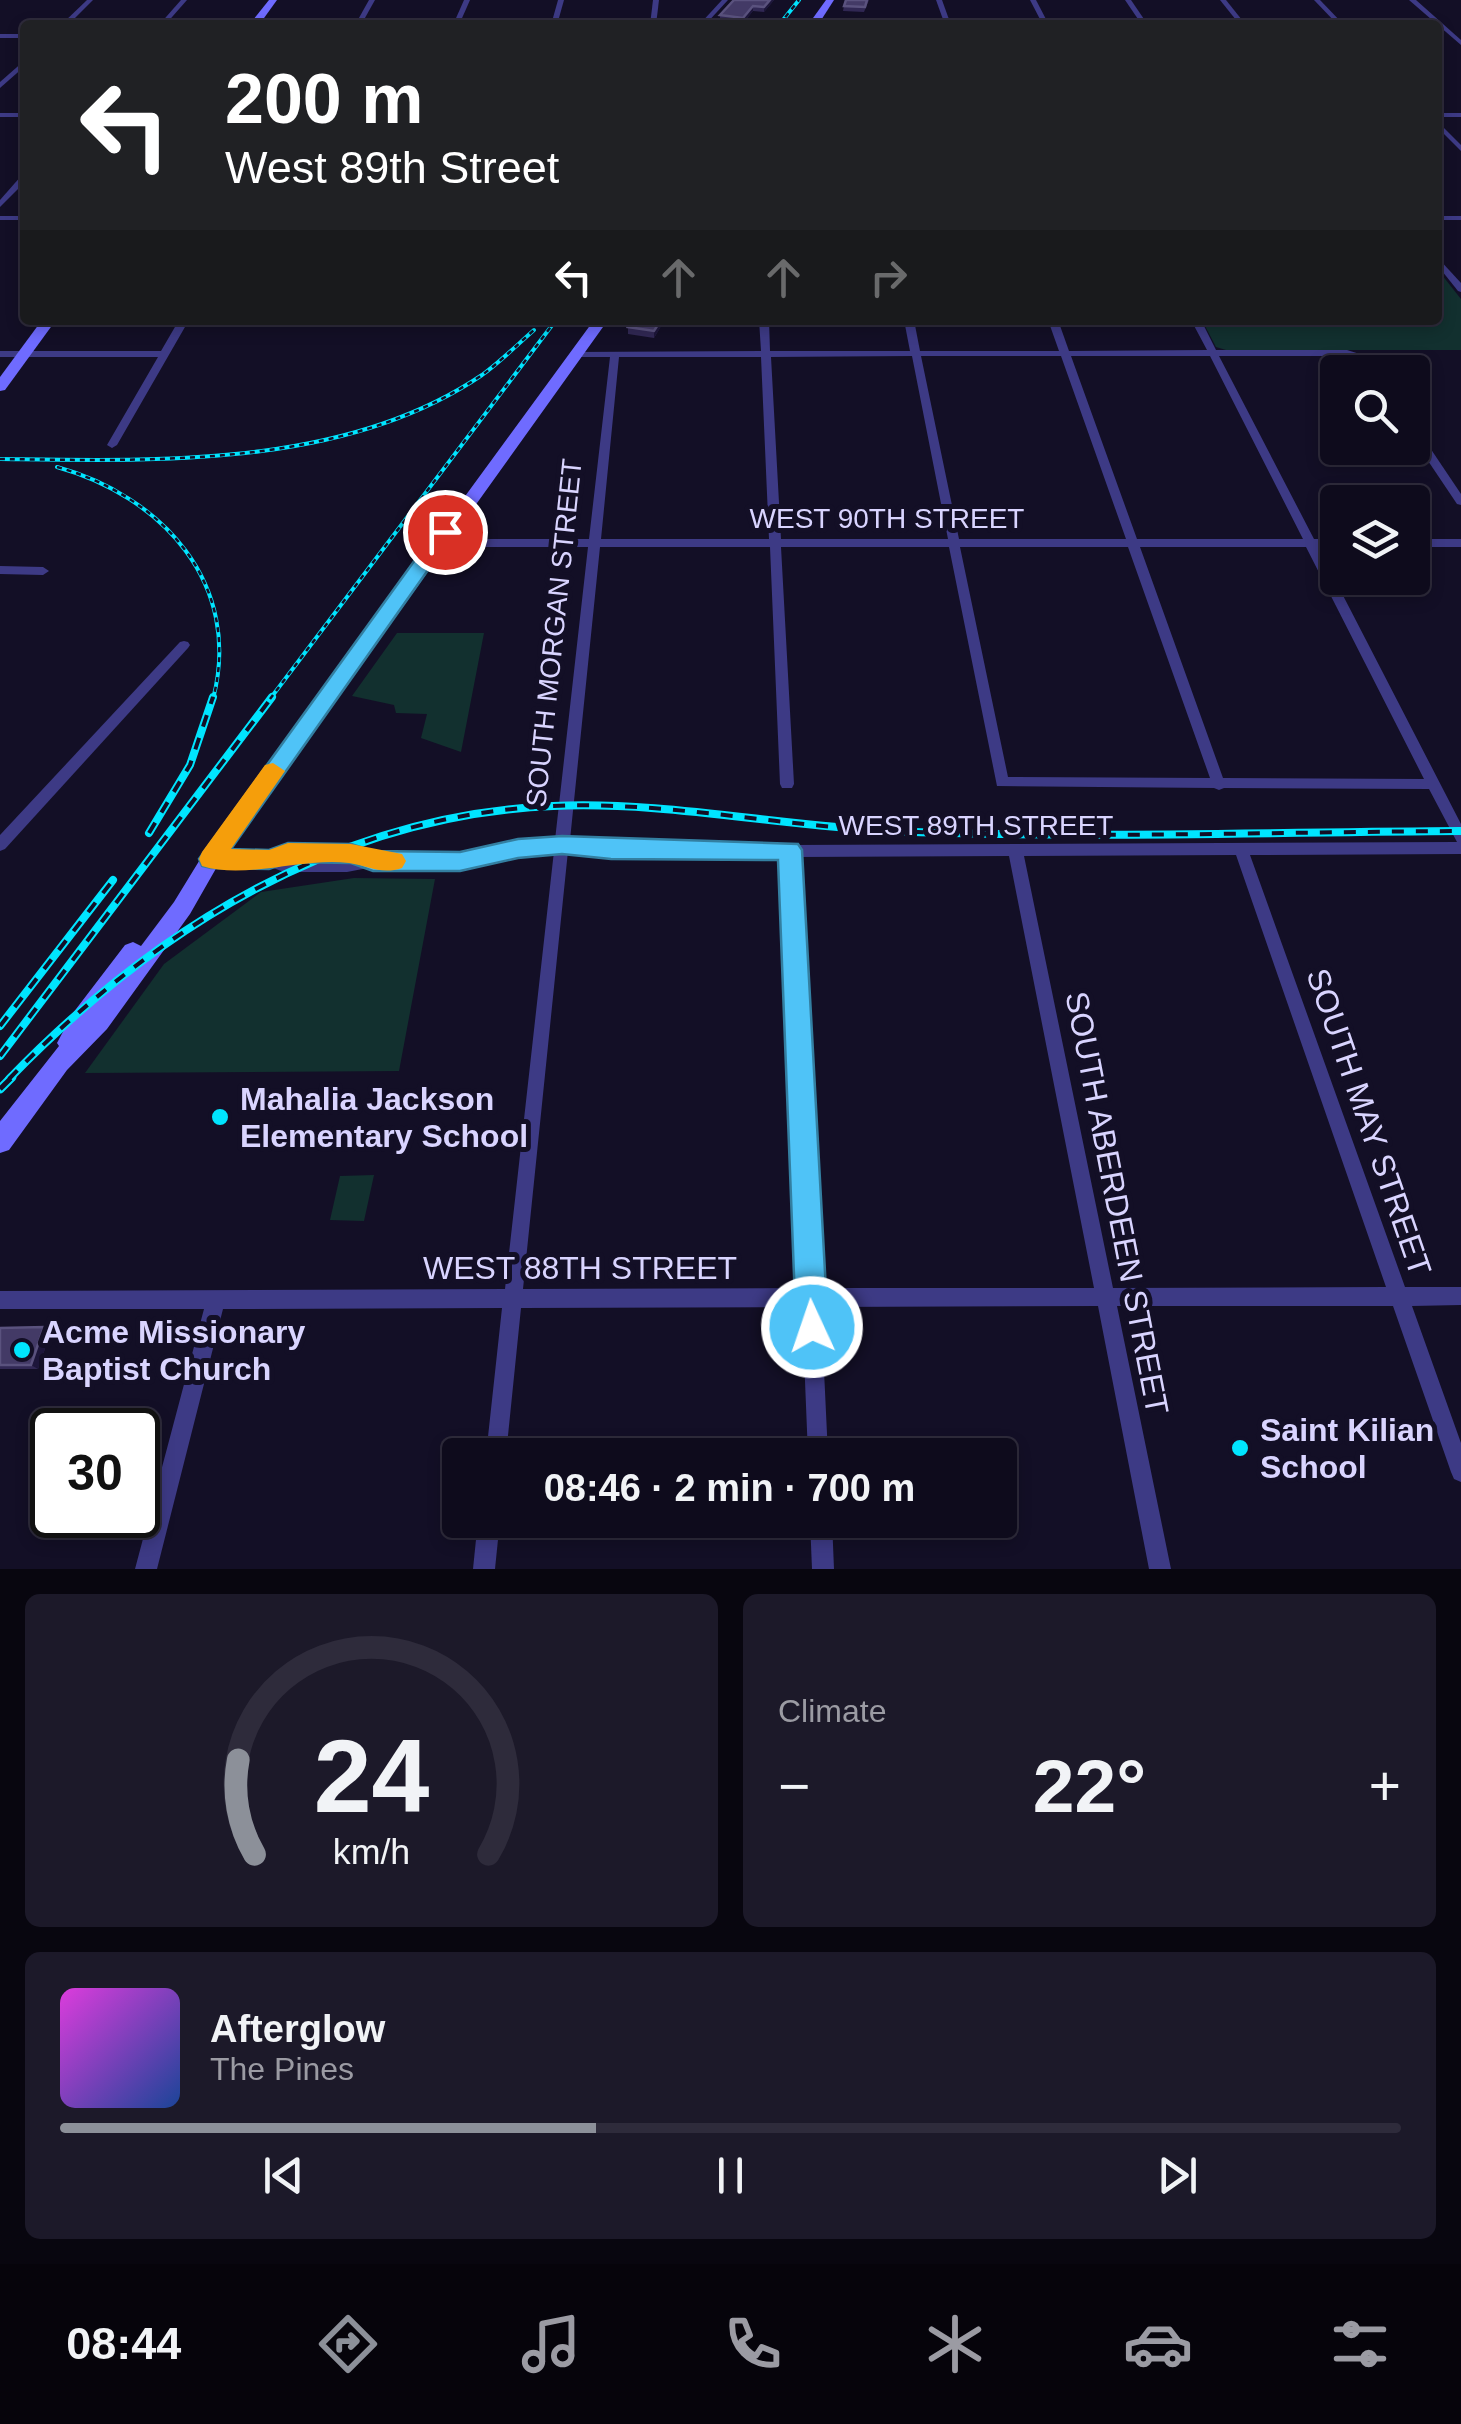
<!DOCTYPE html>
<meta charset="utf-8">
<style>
:root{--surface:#0e0b1c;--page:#1c1929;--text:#f1f3f6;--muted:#9b9ba3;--line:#2e2b3b;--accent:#8c9099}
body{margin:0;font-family:Helvetica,sans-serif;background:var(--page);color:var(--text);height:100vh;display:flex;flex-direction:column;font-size:38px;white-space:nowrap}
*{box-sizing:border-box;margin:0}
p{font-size:32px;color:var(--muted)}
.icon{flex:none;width:55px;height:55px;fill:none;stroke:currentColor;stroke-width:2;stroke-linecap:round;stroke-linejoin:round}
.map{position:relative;height:1569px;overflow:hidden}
.sheet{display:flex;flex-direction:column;gap:25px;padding:25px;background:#08060f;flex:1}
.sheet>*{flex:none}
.banner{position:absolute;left:20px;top:20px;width:1422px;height:305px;border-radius:10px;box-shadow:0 5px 15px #0003,0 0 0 2px var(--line);background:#202124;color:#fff;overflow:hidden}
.tools{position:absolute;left:1320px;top:355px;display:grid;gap:20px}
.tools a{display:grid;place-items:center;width:110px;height:110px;border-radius:10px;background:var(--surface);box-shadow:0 5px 15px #0003,0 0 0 2px var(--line);font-size:50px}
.speed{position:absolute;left:30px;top:1408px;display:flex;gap:20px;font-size:50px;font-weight:700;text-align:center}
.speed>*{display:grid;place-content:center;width:130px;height:130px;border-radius:50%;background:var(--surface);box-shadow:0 5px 15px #0003,0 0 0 2px var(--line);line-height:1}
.speed .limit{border:5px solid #111;border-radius:15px;background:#fff;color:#111}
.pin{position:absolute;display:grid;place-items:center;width:85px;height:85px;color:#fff;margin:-42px;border:5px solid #fff;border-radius:50%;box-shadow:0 2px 10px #0007}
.me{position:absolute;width:110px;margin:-55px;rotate:357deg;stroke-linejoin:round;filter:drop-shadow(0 0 8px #0008)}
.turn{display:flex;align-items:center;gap:35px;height:210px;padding:0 40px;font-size:45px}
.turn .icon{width:130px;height:130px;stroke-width:2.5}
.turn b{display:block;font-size:70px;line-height:85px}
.lanes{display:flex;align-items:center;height:95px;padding:0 40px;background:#0003;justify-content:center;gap:50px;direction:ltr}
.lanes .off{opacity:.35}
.big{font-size:75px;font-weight:800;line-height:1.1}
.sheet .widget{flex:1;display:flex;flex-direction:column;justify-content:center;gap:15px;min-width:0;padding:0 35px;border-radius:15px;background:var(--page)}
.sheet .dial{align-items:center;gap:0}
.dial svg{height:260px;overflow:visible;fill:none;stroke:var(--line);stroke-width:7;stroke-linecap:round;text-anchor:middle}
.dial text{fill:var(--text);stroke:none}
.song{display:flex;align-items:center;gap:30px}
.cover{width:120px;height:120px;border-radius:15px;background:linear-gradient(135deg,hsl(300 70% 55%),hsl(220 70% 35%))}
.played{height:10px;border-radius:5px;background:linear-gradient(90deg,var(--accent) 40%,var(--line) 40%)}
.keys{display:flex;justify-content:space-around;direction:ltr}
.heat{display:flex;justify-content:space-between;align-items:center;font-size:55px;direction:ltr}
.sheet .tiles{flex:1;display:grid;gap:25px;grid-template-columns:1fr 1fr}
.widget:last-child{grid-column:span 2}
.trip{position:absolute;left:442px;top:1438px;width:575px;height:100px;border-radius:10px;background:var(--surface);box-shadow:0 5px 15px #0003,0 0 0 2px var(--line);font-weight:800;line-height:100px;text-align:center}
.tabs{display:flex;height:160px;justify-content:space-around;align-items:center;background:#06040b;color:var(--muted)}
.tabs .icon{width:70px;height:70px}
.tabs .on{color:var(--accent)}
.tabs b{font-size:45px;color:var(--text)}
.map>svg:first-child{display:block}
.green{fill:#12302f}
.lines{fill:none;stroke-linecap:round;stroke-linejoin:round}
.minor{fill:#3d3a85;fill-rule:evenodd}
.secondary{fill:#6f6bff;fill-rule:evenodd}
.rail-far2-casing{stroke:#00e5ff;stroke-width:4}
.rail-far1-casing{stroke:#00e5ff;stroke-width:8}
.rail-casing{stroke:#00e5ff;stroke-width:9}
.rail-far2{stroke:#130f26;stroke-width:2.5;stroke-dasharray:5;stroke-linecap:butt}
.rail-far1{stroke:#130f26;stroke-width:4;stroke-dasharray:12;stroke-linecap:butt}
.rail{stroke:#130f26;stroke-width:5;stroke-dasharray:15;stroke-linecap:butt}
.wall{fill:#312854}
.shaded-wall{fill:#1d163a}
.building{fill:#433a66;stroke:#5a527e;stroke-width:2.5}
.route{fill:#4fc3f7;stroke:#337fa1;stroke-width:2.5}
.slow{fill:#f59e0b}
.poi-dot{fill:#00e5ff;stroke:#130f26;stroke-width:4}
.labels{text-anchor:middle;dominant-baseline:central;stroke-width:10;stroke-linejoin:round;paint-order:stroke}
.street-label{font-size:28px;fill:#d9d4ff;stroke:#130f26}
.near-poi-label{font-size:32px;font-weight:bold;fill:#d9d4ff;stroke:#130f26;text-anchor:start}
.near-street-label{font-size:32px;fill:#d9d4ff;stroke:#130f26}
</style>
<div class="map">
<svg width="1461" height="1569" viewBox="0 0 1461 1569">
<rect width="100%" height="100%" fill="#130f26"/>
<g class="green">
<path d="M1438,270L1461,299V350H1226L1216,347L1202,320H1438Z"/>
<path d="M397,633H484L461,752L421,738L427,714L396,713L394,705L352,696Z"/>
<path d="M354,878L435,879L399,1071L85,1073L164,964L261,892Z"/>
<path d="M374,1175L364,1221L330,1220L340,1176Z"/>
</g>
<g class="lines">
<g class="minor">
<path d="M87,0H93L68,25H61Z"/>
<path d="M181,0H187L165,25H159Z"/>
<path d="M369,0H375L361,25H355Z"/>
<path d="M464,0H470L459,25H453Z"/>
<path d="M558,0H564L557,25H551Z"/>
<path d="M653,0H659L656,25H650Z"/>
<path d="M722,0H728L705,25H699Z"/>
<path d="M936,0H942L951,25H945Z"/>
<path d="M1030,0H1036L1049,25H1043Z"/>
<path d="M1125,0H1131L1148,25H1142Z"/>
<path d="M1220,0H1226L1246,25H1240Z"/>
<path d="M1314,0H1320L1344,25H1338Z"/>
<path d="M1409,0H1416L1461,40V45Z"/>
<rect x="0" y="34" width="25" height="4"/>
<path d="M25,60V66L0,88V82Z"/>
<rect x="0" y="113" width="25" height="4"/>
<rect x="1438" y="113" width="23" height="4"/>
<path d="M1438,122L1461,145V151L1438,128Z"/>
<path d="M22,175H25V182L0,207V200Z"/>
<rect x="0" y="216" width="25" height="4"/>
<rect x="1438" y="216" width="23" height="4"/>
<path d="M1438,258L1461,283V292L1458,291L1438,266Z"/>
<path d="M179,320H189L117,445L112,448L107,445L158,357H0V351H161Z"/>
<path d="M759,320H769L770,351H910L904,320H914L920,351H1059L1048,320H1058L1069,351L1207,350L1191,320H1201L1216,350H1347L1366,356L1380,372H1370L1360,360L1346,356H1219L1314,539H1338V547H1318L1461,824V854L1250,855L1405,1287H1461V1305L1412,1306L1461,1443V1482L1454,1479L1451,1472L1393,1306H1117L1171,1569H1149L1098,1306L821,1307L828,1455H808L802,1307L521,1308L506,1455H486L502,1308L223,1309L157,1569H135L204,1309H0V1291L505,1289L554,851L518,855L460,867H373L347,872H284L268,866L211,865L206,863L204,859L206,855L211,853L269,854L288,847L351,848L373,855H460L518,843L555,840L588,547H436L430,543L436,539H589L610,357H576L571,354L573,352L761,351ZM912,356L948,539H781L771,357ZM921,356H1061L1126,539H959ZM1071,356H1210L1303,539H1137ZM619,357H761L769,539H601ZM600,547H770L780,784L782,788H792L794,784L781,547H949L997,786L1214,788L1219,790L1224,788L1429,789L1457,842L790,845L611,843L570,840ZM960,547H1128L1210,778L1008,777ZM1140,547H1306L1424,779L1223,778ZM568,851L611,855L783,857L801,1288L523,1289ZM1236,855L1386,1287L1113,1288L1024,856ZM1009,856L1094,1288H820L797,857ZM289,859L349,860H285Z"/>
<path d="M1412,426L1416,427L1461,494V505L1457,504L1412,437Z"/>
<rect x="1412" y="539" width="49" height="8"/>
<path d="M0,566L43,567L49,571L43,575L0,574Z"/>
<path d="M184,641L188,642L190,645L188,648L5,849L0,851V835L180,642Z"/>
<path d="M478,1520H500L495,1569H473Z"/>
<path d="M810,1520H832L834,1569H812Z"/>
</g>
<g class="secondary">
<path d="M269,0H277L259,25H249Z"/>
<path d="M826,0H834L818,25H808Z"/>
<path d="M42,320H56L5,390L0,391V377Z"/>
<path d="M594,320H608L218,865L190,914L107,1029L67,1070L9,1150L0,1153V1121L59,1046L57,1043L73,1013L125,945L133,942L141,946L174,902L204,853Z"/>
</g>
<defs>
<g id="rail-far2">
<path d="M779,25L799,0"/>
<path d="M0,459C158,461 345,468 482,375C500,362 517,345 534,330"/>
<path d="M57,467C162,496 243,584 213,699"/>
<path d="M270,699L556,320"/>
</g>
<g id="rail-far1">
<path d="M149,833L190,765L213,697"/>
<path d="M0,1026L113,880"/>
<path d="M0,1056L272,697"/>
<path d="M9,1079C155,928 338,815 553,806C666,801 778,826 891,831C1080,839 1271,832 1461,831"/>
</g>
<path id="rail" d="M0,1089L12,1077"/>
</defs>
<use href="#rail-far2" class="rail-far2-casing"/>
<use href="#rail-far1" class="rail-far1-casing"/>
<use href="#rail" class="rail-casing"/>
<use href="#rail-far2" class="rail-far2"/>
<use href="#rail-far1" class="rail-far1"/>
<use href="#rail" class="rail"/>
</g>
<g class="wall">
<path d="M734,0H774L764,12L753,11L743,23L720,20V15Z"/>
<path d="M869,0L864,12L843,11L844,6Z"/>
<path d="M633,320H669L668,322L664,321L654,338L628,334V327Z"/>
<path d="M44,1327L51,1331L38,1369H0V1328Z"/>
</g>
<g class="shaded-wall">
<path d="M770,0H774L764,12V7Z"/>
<path d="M753,6V11L743,23V18Z"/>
<path d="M661,320L664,321L654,338V331Z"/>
<path d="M44,1327L51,1331L38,1369L31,1365Z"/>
</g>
<g class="building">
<path d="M734,0H770L764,7L753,6L743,18L720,15Z"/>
<path d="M846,0H867L865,7L844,6Z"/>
<path d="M633,320H661L654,331L628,327Z"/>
<path d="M44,1327L31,1365H0V1328Z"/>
</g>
<path class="route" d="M445,526L454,532L452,536L231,849L269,850L288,843L351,844L373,851L460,852L518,839L562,836L798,844L802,850L828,1327L823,1338L812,1343L801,1338L796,1327L778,860L611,859L562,854L518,858L460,871H373L351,863L289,862L269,869L211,868L202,866L199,859L438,528Z"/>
<path class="slow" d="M273,763L285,771L231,849L269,850L288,843L351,844L402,854L406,861L402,868C382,875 368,866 349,863C302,857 246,880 202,866L199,859L202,852L265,765Z"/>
<g class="poi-dot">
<circle cx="220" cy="1117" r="10"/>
<circle cx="22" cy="1350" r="10"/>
<circle cx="1240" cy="1448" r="10"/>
</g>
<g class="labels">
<g class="street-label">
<text x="887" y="518">WEST 90TH STREET</text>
<text transform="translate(554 633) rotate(-84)">SOUTH MORGAN STREET</text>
<text x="976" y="825">WEST 89TH STREET</text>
</g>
<g class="near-poi-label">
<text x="240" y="1099">Mahalia Jackson<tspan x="240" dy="37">Elementary School</tspan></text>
<text x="42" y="1332">Acme Missionary<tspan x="42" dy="37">Baptist Church</tspan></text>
<text x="1260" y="1430">Saint Kilian<tspan x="1260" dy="37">School</tspan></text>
</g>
<g class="near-street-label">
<text transform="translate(1369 1122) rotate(71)">SOUTH MAY STREET</text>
<text transform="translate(1117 1203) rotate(79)">SOUTH ABERDEEN STREET</text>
<text x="580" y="1268">WEST 88TH STREET</text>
</g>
</g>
</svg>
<div class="tools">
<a><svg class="icon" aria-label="search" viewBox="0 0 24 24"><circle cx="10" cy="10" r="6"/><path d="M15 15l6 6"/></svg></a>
<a><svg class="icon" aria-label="layers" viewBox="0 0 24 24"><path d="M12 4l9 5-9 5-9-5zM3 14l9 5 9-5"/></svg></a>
</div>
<div class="speed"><div class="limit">30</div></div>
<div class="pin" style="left:445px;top:532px;background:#d93025"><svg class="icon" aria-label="arrive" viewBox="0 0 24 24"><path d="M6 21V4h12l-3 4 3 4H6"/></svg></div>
<svg class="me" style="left:812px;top:1327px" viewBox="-20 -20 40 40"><circle r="17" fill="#4fc3f7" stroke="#fff" stroke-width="3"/><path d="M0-11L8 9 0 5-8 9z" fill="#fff"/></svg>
<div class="trip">08:46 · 2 min · 700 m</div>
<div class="banner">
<div class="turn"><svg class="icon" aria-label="left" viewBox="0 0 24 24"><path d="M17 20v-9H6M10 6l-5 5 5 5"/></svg><div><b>200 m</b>West 89th Street</div></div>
<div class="lanes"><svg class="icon" aria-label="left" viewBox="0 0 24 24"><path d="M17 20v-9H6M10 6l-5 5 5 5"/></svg><svg class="icon off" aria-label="ahead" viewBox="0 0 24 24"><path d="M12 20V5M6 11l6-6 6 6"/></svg><svg class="icon off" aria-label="ahead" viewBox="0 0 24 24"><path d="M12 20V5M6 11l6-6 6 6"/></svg><svg class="icon off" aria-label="right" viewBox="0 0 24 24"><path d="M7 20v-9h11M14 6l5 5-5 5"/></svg></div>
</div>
</div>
<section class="sheet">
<div class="tiles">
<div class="widget dial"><svg viewBox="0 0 100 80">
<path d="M14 69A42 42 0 1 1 86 69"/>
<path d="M14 69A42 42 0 0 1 9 40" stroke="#8c9099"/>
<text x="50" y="56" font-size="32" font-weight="700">24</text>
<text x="50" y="72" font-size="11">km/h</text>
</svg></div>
<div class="widget"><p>Climate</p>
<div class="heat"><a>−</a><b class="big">22°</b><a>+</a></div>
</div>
<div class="widget">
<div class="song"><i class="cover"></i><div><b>Afterglow</b><p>The Pines</p></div></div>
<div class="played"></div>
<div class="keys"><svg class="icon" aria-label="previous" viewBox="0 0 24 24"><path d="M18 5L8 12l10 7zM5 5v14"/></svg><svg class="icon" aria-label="pause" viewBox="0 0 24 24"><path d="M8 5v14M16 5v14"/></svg><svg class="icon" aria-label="next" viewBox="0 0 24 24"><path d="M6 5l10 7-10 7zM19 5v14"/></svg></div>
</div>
</div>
</section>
<nav class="tabs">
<b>08:44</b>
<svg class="icon on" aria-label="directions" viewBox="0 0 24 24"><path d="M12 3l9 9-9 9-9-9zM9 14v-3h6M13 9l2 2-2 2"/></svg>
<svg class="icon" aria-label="music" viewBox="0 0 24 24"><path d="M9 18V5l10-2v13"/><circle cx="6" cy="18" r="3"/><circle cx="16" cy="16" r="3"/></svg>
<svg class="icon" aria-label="phone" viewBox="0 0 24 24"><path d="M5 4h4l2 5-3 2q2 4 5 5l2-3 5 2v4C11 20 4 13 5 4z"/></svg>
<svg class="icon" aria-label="climate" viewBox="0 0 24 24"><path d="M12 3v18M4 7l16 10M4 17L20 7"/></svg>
<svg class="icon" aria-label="car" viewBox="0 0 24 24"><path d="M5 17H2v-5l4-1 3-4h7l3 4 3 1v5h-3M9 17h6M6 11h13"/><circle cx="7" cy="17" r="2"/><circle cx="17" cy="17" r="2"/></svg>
<svg class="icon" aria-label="filters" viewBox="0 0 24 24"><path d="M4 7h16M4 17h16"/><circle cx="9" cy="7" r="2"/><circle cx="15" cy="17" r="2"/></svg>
</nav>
